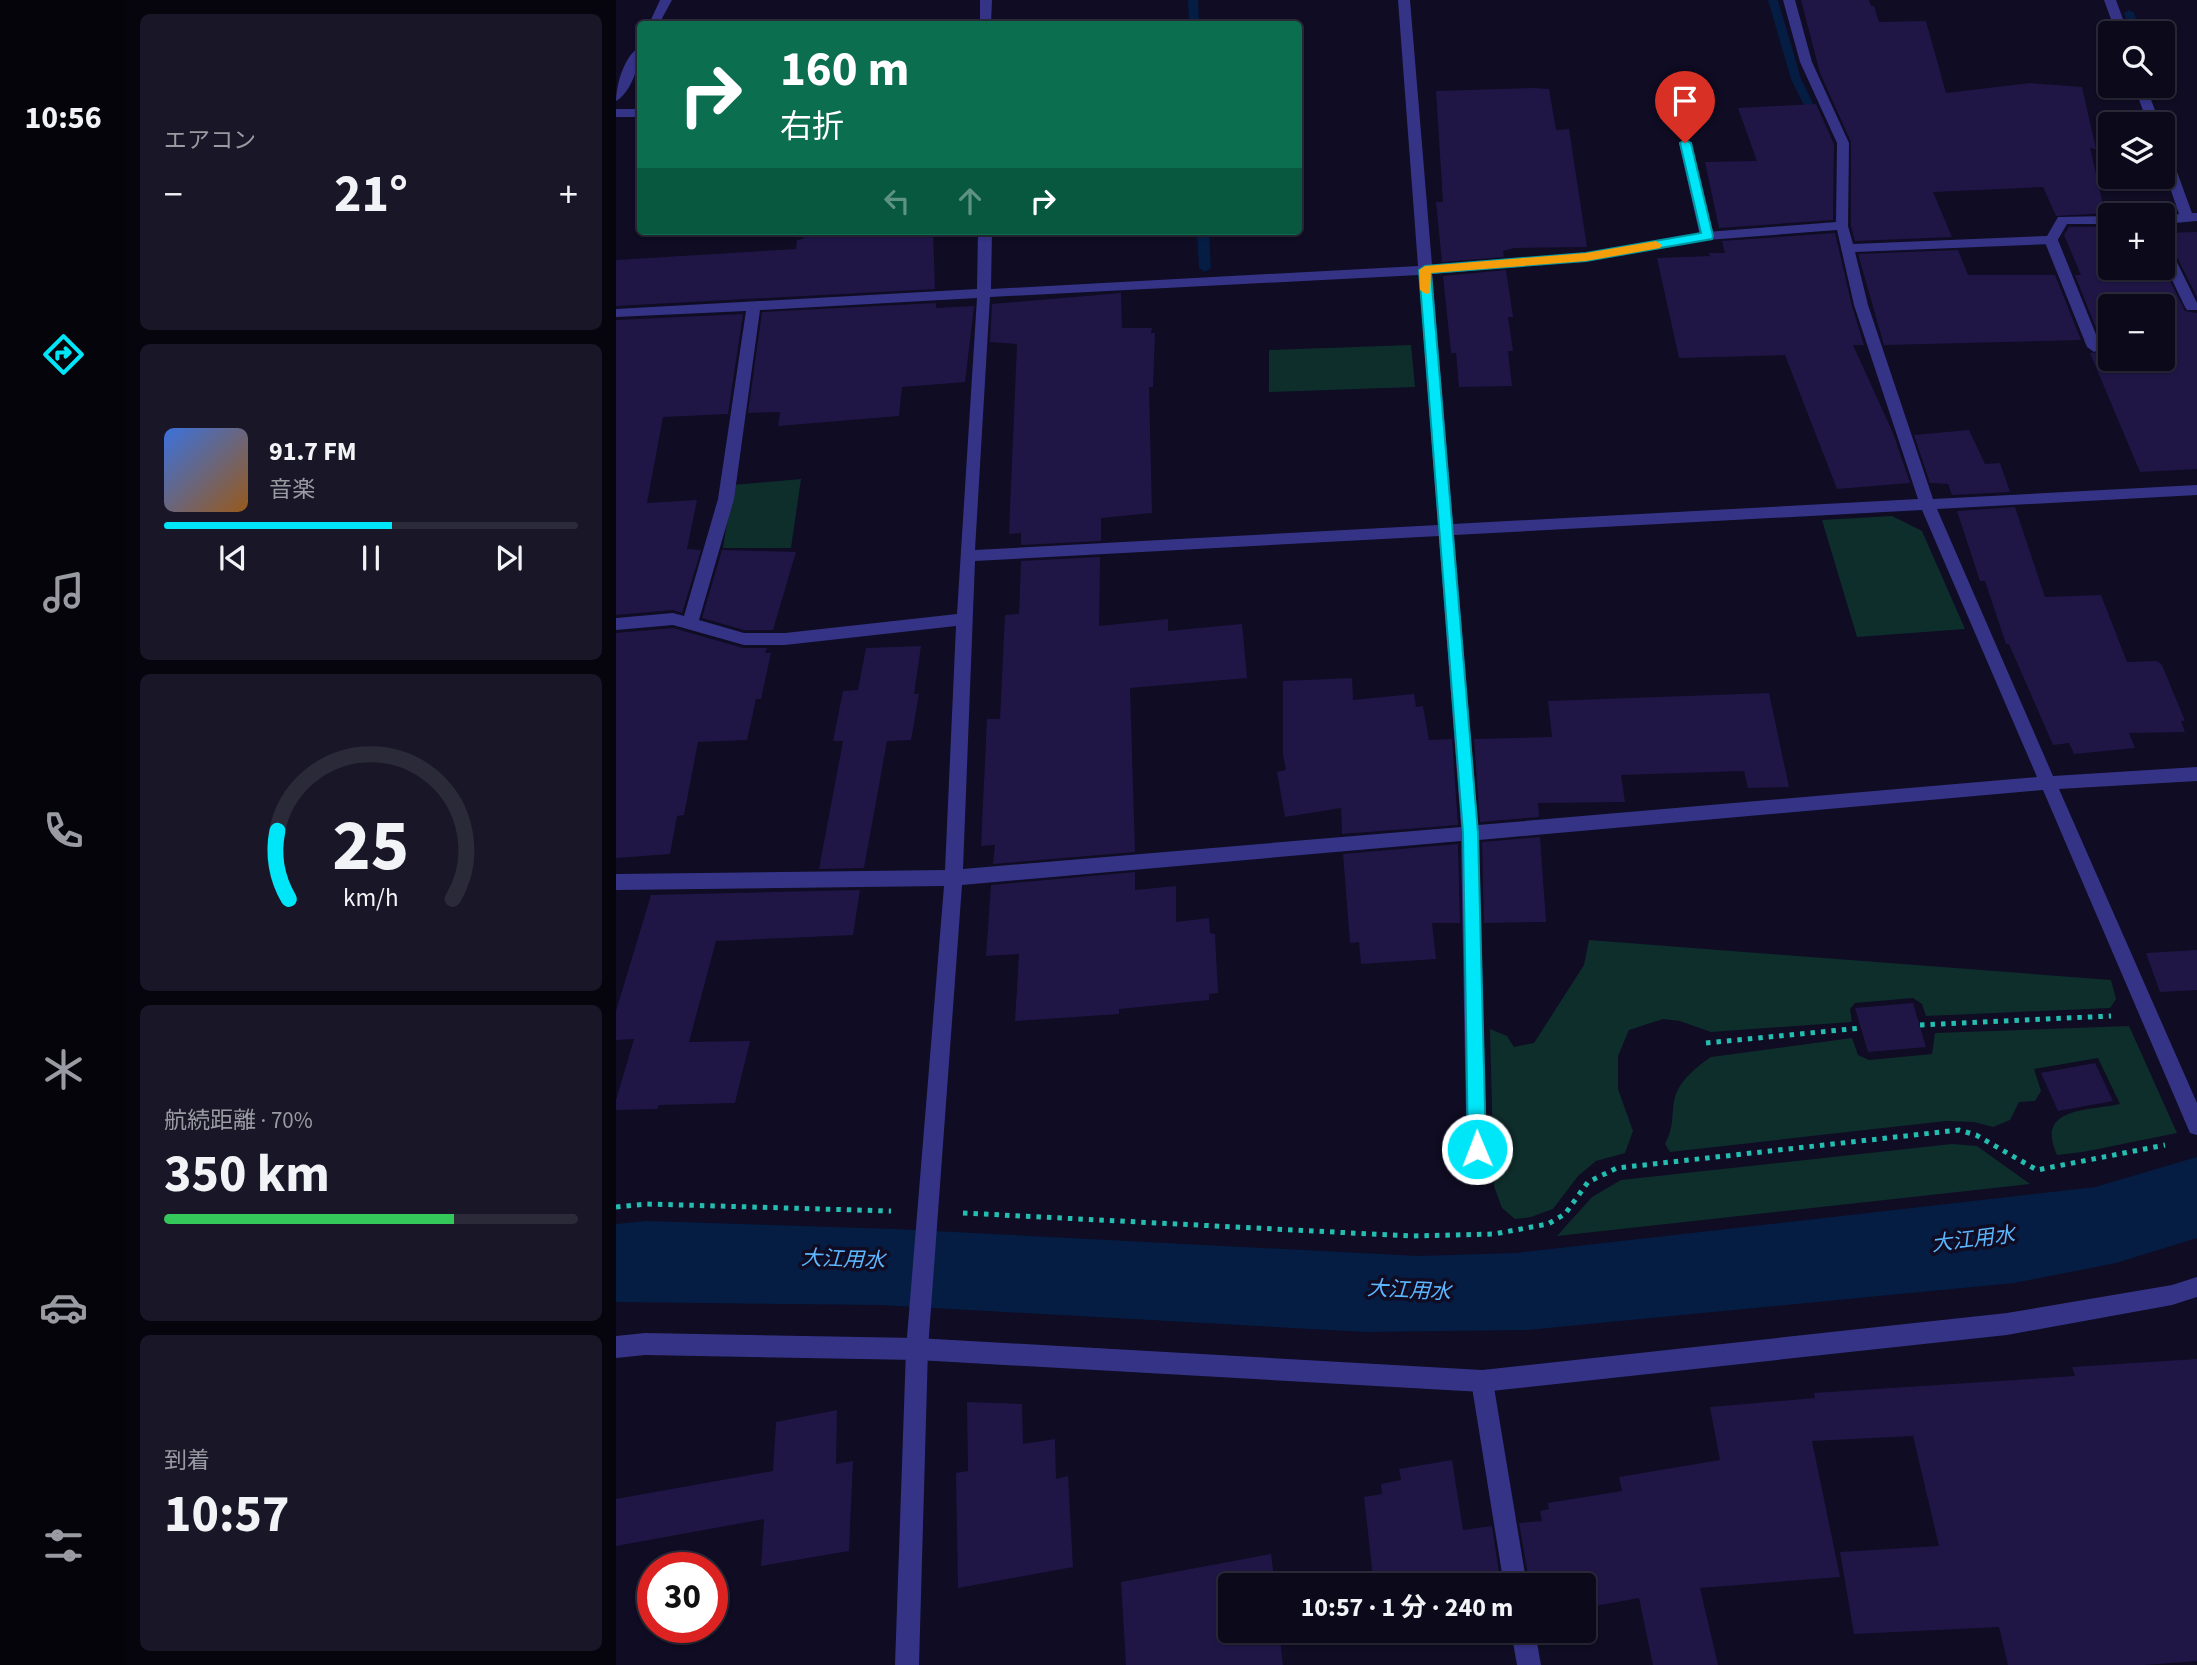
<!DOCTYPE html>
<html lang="ja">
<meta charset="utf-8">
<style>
:root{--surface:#0b091a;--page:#191727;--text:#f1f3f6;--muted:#9a9aa2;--line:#2b2a39;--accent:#00e6f9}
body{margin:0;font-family:"Source Sans 3","Noto Sans JP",sans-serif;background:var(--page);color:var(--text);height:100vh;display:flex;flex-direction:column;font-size:26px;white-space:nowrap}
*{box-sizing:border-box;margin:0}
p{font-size:23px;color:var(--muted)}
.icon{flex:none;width:38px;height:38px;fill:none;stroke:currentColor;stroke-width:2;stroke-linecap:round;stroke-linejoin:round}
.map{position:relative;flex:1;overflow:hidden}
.panel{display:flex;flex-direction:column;gap:14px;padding:14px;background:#06050e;width:490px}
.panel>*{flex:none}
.top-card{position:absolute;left:21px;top:21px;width:665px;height:214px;border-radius:7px;box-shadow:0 2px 5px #0004,0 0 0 2px var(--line);background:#0b6e4f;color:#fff;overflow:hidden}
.tools{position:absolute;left:1482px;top:21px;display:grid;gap:14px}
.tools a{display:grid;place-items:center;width:77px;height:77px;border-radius:7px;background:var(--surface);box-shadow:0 2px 5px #0004,0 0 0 2px var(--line);font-size:35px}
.speed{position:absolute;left:21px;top:1552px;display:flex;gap:14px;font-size:35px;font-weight:700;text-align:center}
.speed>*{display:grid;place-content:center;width:91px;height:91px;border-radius:50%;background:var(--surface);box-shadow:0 2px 5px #0004,0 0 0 2px var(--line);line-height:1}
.speed .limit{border:10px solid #d22;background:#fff;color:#111}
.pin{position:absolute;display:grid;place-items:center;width:60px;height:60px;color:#fff;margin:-72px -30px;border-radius:50% 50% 50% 0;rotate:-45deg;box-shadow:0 0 7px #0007}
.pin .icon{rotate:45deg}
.me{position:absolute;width:77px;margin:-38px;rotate:359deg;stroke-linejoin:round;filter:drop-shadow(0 0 5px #0008)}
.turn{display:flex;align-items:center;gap:24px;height:147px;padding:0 28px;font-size:32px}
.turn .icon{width:91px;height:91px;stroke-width:2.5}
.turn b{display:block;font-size:49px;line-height:60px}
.lanes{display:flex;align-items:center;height:66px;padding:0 28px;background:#0003;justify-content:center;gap:35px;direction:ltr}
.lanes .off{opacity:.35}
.big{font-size:52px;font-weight:700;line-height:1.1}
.panel .tile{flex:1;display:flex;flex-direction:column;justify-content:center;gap:10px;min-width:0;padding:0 24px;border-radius:10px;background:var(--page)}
.panel .dial{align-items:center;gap:0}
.dial svg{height:182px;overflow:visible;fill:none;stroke:var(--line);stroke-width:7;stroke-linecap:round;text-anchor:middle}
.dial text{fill:var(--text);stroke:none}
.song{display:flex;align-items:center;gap:21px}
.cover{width:84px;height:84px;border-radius:10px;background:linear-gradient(135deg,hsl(220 70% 55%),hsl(30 70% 35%))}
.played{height:7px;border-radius:4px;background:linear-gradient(90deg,var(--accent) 55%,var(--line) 55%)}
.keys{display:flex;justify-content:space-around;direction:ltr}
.heat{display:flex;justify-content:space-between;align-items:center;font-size:38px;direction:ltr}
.charge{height:10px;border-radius:5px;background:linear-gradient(90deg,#34c759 70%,var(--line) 0)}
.trip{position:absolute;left:602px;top:1573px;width:378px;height:70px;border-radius:7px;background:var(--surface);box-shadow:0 2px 5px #0004,0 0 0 2px var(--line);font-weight:700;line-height:70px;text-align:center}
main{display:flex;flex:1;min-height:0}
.tab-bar{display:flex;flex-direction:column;width:126px;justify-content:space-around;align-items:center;background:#04040a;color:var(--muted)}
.tab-bar .icon{width:49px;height:49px}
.tab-bar .current{color:var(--accent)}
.tab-bar b{font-size:32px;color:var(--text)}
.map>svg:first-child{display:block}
.green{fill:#0e2e2c}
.water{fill:#051d43}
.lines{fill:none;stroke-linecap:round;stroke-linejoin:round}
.stream{fill:#051d43;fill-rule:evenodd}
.building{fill:#1f1646;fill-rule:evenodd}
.path{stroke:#24bdb0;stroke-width:5;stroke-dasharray:4.5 6;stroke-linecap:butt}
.service{fill:#343386;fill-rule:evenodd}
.minor{fill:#343386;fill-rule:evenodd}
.tertiary{fill:#343386;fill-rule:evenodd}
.route{fill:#00e6f9;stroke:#0096a2;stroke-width:2}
.slow{fill:#f59e0b}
.labels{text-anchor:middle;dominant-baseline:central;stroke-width:7;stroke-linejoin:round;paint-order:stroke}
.water-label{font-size:21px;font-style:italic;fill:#5cb7ff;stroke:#0f0c23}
</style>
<main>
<nav class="tab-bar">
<b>10:56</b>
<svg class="icon current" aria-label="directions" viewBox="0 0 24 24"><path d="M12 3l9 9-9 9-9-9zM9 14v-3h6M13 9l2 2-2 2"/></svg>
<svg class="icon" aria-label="music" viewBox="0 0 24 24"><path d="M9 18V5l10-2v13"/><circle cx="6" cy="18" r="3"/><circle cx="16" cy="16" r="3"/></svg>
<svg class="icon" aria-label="phone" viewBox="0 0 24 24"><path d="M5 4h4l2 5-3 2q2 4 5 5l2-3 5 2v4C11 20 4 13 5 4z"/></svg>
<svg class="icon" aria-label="climate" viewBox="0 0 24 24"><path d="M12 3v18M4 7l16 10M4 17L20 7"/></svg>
<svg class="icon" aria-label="car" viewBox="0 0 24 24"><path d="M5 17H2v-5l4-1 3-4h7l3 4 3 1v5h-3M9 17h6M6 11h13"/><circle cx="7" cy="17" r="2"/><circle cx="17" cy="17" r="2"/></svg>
<svg class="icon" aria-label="filters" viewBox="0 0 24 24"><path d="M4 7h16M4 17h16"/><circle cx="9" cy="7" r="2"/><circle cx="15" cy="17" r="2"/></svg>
</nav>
<section class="panel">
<div class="tile"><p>エアコン</p>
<div class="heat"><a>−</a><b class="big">21°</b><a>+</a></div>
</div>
<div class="tile">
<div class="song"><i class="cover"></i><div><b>91.7 FM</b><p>音楽</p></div></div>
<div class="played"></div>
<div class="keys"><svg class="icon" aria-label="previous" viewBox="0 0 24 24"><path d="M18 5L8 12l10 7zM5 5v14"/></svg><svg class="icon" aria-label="pause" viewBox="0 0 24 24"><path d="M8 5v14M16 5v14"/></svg><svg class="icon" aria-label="next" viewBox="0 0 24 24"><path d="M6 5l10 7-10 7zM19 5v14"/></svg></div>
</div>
<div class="tile dial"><svg viewBox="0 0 100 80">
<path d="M14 69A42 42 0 1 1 86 69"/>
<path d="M14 69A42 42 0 0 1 9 39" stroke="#00e6f9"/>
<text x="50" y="56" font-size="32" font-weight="700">25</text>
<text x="50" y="72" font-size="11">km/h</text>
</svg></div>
<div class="tile"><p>航続距離 · 70%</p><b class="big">350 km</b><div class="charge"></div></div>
<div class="tile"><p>到着</p><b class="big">10:57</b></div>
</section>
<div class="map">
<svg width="1581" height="1665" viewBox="0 0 1581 1665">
<rect width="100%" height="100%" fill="#0f0c23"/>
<g class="green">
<path d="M795,345L799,387L653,392V350Z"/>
<path d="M185,479L175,548H107L117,485Z"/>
<path d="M1276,516L1306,531L1349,629L1241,637L1206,520Z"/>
<path d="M973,940L1495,980L1500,999L1494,1008L1310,1016L1306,1004L1297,998L1239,1003L1234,1009L1236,1022L1095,1032L1064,1021L1047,1019L1013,1030L1002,1056V1089L1017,1131L1009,1153L980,1161L962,1176L937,1209L915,1217L899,1219L886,1208L878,1186L874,1029L891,1036L898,1047L918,1043L968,965Z"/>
<path d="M1513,1026L1561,1133L1467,1152L1441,1155C1419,1107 1472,1111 1504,1104L1482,1058L1418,1069L1425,1091L1419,1101L1403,1102L1394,1120L1377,1127L1358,1122L1330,1121L1054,1152L1049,1144C1060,1123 1054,1112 1060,1094C1066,1078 1082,1066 1095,1057L1236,1038L1242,1055L1253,1060L1316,1054L1319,1033Z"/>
<path d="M1336,1144L1361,1146L1414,1184L941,1236L976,1197L1005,1180Z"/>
</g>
<path class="water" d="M1581,1157V1238L1500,1263L1398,1283L911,1330L750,1332L265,1305L0,1302V1224L31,1221L279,1229L802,1256L900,1253L1479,1187Z"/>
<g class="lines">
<g class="stream">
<path d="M572,0H582L583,24H573Z"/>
<path d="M1152,0H1162L1185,79L1197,103L1196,105H1188L1175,79Z"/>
<path d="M1513,10L1518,13L1525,33H1515L1508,13Z"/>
<path d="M581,231H593L595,268L589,272L583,268Z"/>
</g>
</g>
<g class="building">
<path d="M1185,0H1253L1255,6H1258L1263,22L1310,21L1330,93L1414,83L1466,87L1480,149L1474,148L1489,213L1440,216L1427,187L1317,192L1336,237L1239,241L1235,226V142L1204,73Z"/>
<path d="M919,88L933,89L940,130L953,129L971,247L898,248L887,251L888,257L826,262L820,202H827L820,91Z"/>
<path d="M1200,104L1218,144L1217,220L1103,228L1089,162L1141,161L1122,108Z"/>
<path d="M1453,227H1492L1494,235V268L1547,267L1569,311L1581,313V469L1524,472L1474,353L1484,352L1487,346L1459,275H1465L1448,235ZM1494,306H1547V359H1494Z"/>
<path d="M188,231H317L319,289L0,306V260L180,249L181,240L187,239Z"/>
<path d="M1581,232V297L1556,247L1547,242V233Z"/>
<path d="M1219,233L1236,306L1248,345H1237L1277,433L1294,483L1221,489L1169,355L1063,358L1041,258L1094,256L1093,253H1109L1106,241Z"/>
<path d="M1342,250L1352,275H1439L1465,340L1268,345L1242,254Z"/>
<path d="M890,270L897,317H892L897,351H892L896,386L843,387L840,353H835L827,276Z"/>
<path d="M505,293L506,328H536L535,333H539L537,387H533L536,513L485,518V541L405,545V533L393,534L401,344L374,342L376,304Z"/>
<path d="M320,303V308L358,306L349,382L286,387L283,416L162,426L164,412L132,413L146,312Z"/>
<path d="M127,314L112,414L47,417L31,503L81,500L71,549L85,550L66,613L57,610L0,615V320Z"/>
<path d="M1353,430L1369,464L1384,463L1394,492L1336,495L1332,484L1314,483L1298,435Z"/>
<path d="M1399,507L1429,597L1485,595L1511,662L1541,661L1546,665L1569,721H1565L1569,732L1513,733L1519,748L1458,754L1453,743L1437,745L1393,644H1390L1369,581H1364L1341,511Z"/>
<path d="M106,550L180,552L157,630H128L86,618Z"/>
<path d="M484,557L483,626L552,619V631L626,624L631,678L514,688L519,852L377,864L379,845L365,846L371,719H384L389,615L403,614L405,561Z"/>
<path d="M57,628L127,648H151L149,653H155L145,699H140L131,740L82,742L68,815L61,816L54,854L0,858V633Z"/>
<path d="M305,646L298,694H303L295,740L271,741L248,868L203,869L227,741H217L227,691L242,690L250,648Z"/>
<path d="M736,678L737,700L798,694L800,707L807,706L813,740L836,739L842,825L726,834L725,808L669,817L661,772L670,770L667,755V681Z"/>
<path d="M1153,693L1173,787L1132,788L1128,771L1005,775L1009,802L922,803L923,817L864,822L858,739L936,737L932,701Z"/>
<path d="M924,837L930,922L868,923L866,842Z"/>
<path d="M842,844L844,923H816L820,959L745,964L743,942L734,943L727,854Z"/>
<path d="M519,872V890L560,886V922L593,918L594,933L599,934L602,993L593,994V1000L503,1009V1014L399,1021L403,954L370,956L375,885Z"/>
<path d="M244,890L237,935L100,941L73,1042L134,1041L119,1103L43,1105L41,1109L0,1110V1100L18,1039L0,1040V1011L35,895Z"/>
<path d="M1581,950V990L1544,992L1530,953Z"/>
<path d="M1297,1003L1310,1047L1252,1052L1239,1008Z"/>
<path d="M1479,1063L1497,1101L1442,1111L1425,1073Z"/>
<path d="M1581,1359V1661L1528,1665H1392L1383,1627L1238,1634L1224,1552L1323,1546L1297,1436L1196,1441L1224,1577L1084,1588L1102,1665H1037L1023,1598L968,1608V1586H914L903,1523L926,1521L924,1511L933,1509L932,1503L1006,1491L1003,1477L1104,1460L1094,1407L1199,1398L1198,1393L1459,1376L1456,1367Z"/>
<path d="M351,1402L406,1404L407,1444L439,1439L440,1479L452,1476L457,1567L342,1588L340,1473L352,1471Z"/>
<path d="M221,1410L220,1464L237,1461L233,1551L145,1566L148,1519L0,1546V1499L157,1471L160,1422Z"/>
<path d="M836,1460L847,1530L876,1526L885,1586H758L748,1497L766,1494L765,1484L785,1480L783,1469Z"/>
<path d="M655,1554L659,1586H614V1631H663L667,1665H510L505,1582Z"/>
</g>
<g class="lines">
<g class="path">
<path d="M1304,1025L1495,1016"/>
<path d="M1090,1043L1245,1028"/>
<path d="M0,1207L31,1204L275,1211"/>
<path d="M347,1213L795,1236L878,1234L932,1224L949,1214L972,1182L1001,1168L1343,1130L1360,1135L1421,1170L1549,1145"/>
</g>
<g class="service">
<path d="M1069,139L1075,143L1098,236L1091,240L1084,236L1063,143Z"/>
<path d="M1435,236L1442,240L1485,347L1483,350L1478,352L1471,347L1428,240Z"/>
<path d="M1547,244L1554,248L1581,303V310H1571L1569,307L1547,261Z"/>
</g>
<g class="minor">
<path d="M44,0H56L43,24H33Z"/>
<path d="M364,0H376L375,24H364Z"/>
<path d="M782,0H794L816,265L970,253L1091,232L1220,222L1221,143L1184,62L1167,0H1179L1196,62L1233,143L1232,226L1237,244L1431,236L1442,217L1494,216V224H1451L1440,243L1435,244L1239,252L1252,305L1317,499L1581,485V495L1321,509L1437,776L1581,767V781L1443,789L1581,1103V1135L1574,1133L1427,790L863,840L871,1175L868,1182L861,1185L854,1182L851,1175L845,841L346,885L312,1349L303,1665H279L290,1349L328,886L0,890V874L329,870L340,626L169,645H128L57,625L0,630V618L57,613L68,616L102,499L130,311L0,317V309L361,289L362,231H376L375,289L802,266ZM1221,230L1238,305L1302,499L837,524L816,274L970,261L1091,240ZM803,275L822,525L359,550L374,297ZM361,298L341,614L169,633H128L83,620L118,499L144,310ZM1306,510L1421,777L862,825L838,535ZM823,536L845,827L347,869L359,561Z"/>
<path d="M1488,0H1500L1512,33H1500Z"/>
<path d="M24,47C25,62 15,93 0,101C0,84 9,54 24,47Z"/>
<path d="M1518,86H1530L1544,124H1532Z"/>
<rect x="0" y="109" width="24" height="8"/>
<path d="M1547,146L1553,150L1576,213H1581V221L1547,224V216L1563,214L1547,167Z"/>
<path d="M866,1370L874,1373L877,1381L911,1586H888L855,1381L858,1373Z"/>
<path d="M895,1631H919L925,1665H901Z"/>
</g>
<path class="tertiary" d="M1581,1277V1297L1556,1305L1391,1335L866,1392L301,1360L29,1355L0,1358V1336L29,1333L301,1338L866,1370L1391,1313L1556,1285Z"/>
</g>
<path class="route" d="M1069,140L1075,143L1097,236L1096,239L970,261L815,273L862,833L870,1149L867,1155L861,1157L854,1155L852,1149L847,833L803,270L809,266L970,253L1085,233L1064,143Z"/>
<path class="slow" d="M1040,241L1046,245L1044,248L970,261L815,273L814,293L810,294L804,290L803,270L809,266L970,253Z"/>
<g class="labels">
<g class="water-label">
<text transform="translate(1357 1239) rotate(-7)">大江用水</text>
<text transform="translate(227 1259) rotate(2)">大江用水</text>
<text transform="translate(793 1290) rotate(3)">大江用水</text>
</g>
</g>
</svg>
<div class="tools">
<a><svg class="icon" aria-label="search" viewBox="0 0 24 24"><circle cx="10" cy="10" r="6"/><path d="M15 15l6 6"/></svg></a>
<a><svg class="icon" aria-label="layers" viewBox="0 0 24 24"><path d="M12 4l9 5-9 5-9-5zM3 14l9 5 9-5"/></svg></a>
<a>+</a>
<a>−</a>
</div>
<div class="speed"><div class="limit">30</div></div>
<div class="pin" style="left:1069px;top:143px;background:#d93025"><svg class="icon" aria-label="arrive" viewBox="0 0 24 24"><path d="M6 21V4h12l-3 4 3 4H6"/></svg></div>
<svg class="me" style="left:861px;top:1149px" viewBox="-20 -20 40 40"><circle r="17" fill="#00e6f9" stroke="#fff" stroke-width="3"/><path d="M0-11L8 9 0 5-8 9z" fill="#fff"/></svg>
<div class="trip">10:57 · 1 分 · 240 m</div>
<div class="top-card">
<div class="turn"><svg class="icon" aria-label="right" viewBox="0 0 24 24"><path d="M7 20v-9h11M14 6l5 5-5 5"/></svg><div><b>160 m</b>右折</div></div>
<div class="lanes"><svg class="icon off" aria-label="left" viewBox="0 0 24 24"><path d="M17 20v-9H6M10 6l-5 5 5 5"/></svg><svg class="icon off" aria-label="ahead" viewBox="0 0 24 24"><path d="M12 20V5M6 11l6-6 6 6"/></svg><svg class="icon" aria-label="right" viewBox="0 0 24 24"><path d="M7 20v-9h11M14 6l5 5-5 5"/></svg></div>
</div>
</div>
</main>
